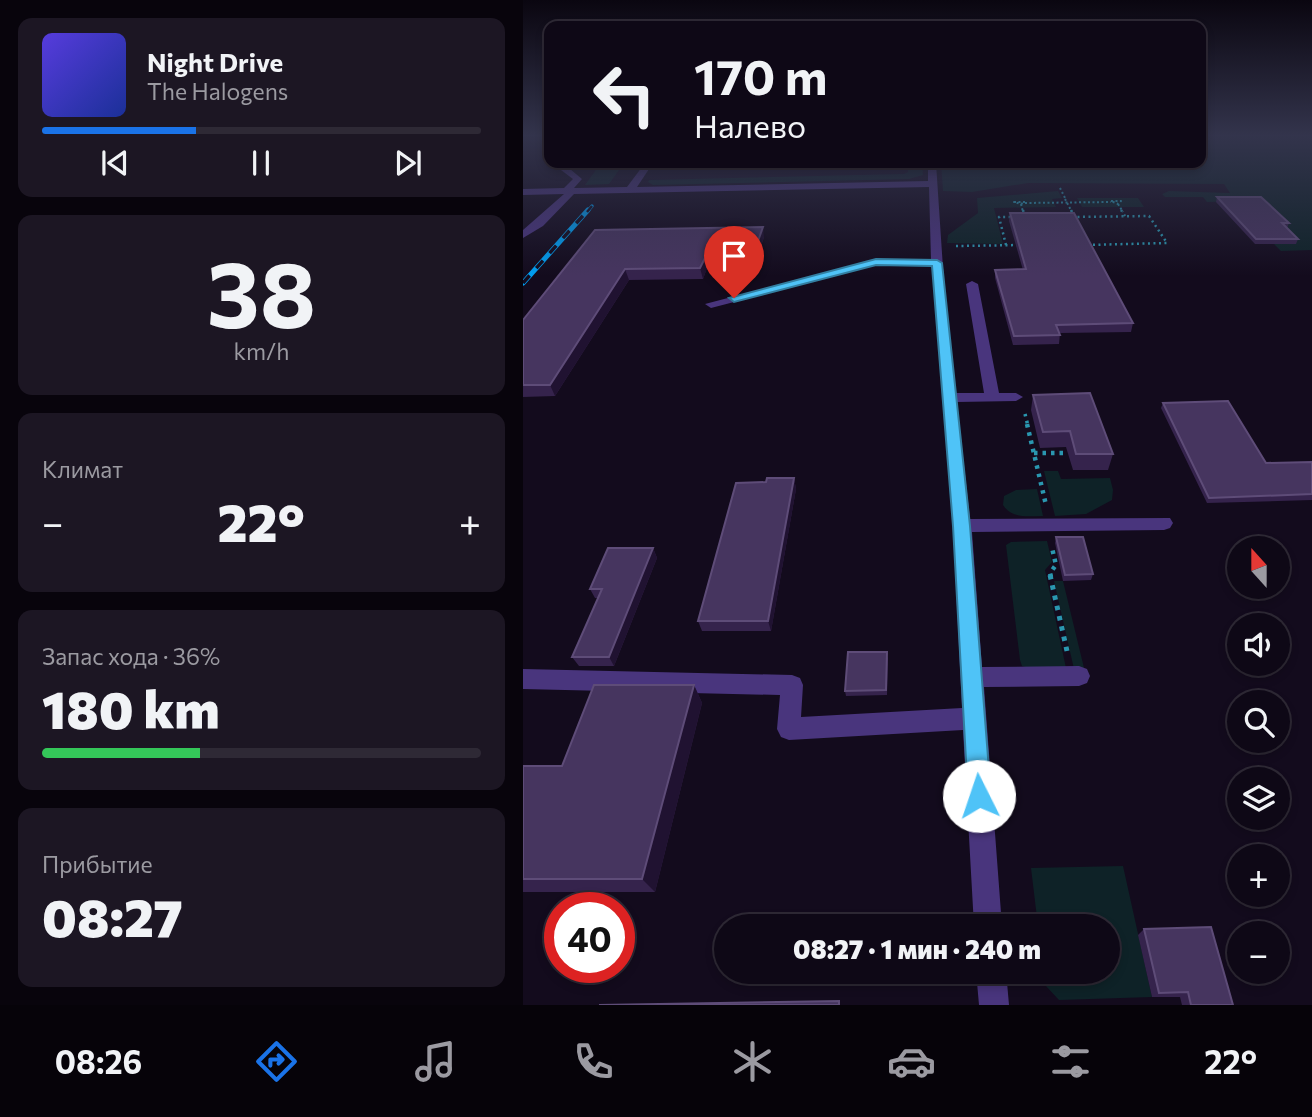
<!DOCTYPE html>
<html lang="ru">
<meta charset="utf-8">
<style>
:root{--surface:#0e0816;--page:#1c1623;--text:#f1f3f6;--muted:#9b9aa1;--line:#2e2935;--accent:#1a73e8}
body{margin:0;font-family:Commissioner,sans-serif;background:var(--page);color:var(--text);height:100vh;display:flex;flex-direction:column;font-size:26px;white-space:nowrap}
*{box-sizing:border-box;margin:0}
p{font-size:23px;color:var(--muted)}
.icon{flex:none;width:38px;height:38px;fill:none;stroke:currentColor;stroke-width:2;stroke-linecap:round;stroke-linejoin:round}
.map{position:relative;flex:1;overflow:hidden}
.details{display:flex;flex-direction:column;gap:18px;padding:18px;background:#08040c;width:523px}
.details>*{flex:none}
.hud{position:absolute;left:21px;top:21px;width:662px;height:147px;border-radius:14px;box-shadow:0 4px 10px #0003,0 0 0 2px var(--line);background:#0e0816;color:var(--text);overflow:hidden}
.needle{width:46px;rotate:339deg}
.controls{position:absolute;left:704px;top:536px;display:grid;gap:14px}
.controls a{display:grid;place-items:center;width:63px;height:63px;border-radius:50%;background:var(--surface);box-shadow:0 4px 10px #0003,0 0 0 2px var(--line);font-size:35px}
.speed{position:absolute;left:21px;top:892px;display:flex;gap:14px;font-size:35px;font-weight:700;text-align:center}
.speed>*{display:grid;place-content:center;width:91px;height:91px;border-radius:50%;background:var(--surface);box-shadow:0 4px 10px #0003,0 0 0 2px var(--line);line-height:1}
.speed .limit{border:10px solid #d22;background:#fff;color:#111}
.pin{position:absolute;display:grid;place-items:center;width:60px;height:60px;color:#fff;margin:-72px -30px;border-radius:50% 50% 50% 0;rotate:-45deg;box-shadow:0 0 7px #0007}
.pin .icon{rotate:45deg}
.me{position:absolute;width:77px;margin:-38px;rotate:356deg;stroke-linejoin:round;filter:drop-shadow(0 0 5px #0008)}
.turn{display:flex;align-items:center;gap:24px;height:147px;padding:0 35px;font-size:32px}
.turn .icon{width:91px;height:91px;stroke-width:2.5}
.turn b{display:block;font-size:49px;line-height:60px}
.big{font-size:52px;font-weight:800;line-height:1.1}
.details .widget{flex:1;display:flex;flex-direction:column;justify-content:center;gap:10px;min-width:0;padding:0 24px;border-radius:14px;background:var(--page)}
.details .dial{align-items:center;gap:0}
.dial b{font-size:91px;line-height:1}
.song{display:flex;align-items:center;gap:21px}
.cover{width:84px;height:84px;border-radius:10px;background:linear-gradient(135deg,hsl(250 70% 55%),hsl(230 70% 35%))}
.played{height:7px;border-radius:4px;background:linear-gradient(90deg,var(--accent) 35%,var(--line) 35%)}
.keys{display:flex;justify-content:space-around;direction:ltr}
.heat{display:flex;justify-content:space-between;align-items:center;font-size:38px;direction:ltr}
.charge{height:10px;border-radius:5px;background:linear-gradient(90deg,#34c759 36%,var(--line) 0)}
.trip{position:absolute;left:191px;top:914px;width:406px;height:70px;border-radius:35px;background:var(--surface);box-shadow:0 4px 10px #0003,0 0 0 2px var(--line);font-weight:800;line-height:70px;text-align:center}
.tabs{display:flex;height:112px;justify-content:space-around;align-items:center;background:#060309;color:var(--muted)}
.tabs .icon{width:49px;height:49px}
.tabs .active{color:var(--accent)}
.tabs b{font-size:32px;color:var(--text)}
main{display:flex;flex:1;min-height:0}
.map>svg:first-child{display:block}
.green{fill:#0e2227}
.lines{fill:none;stroke-linecap:round;stroke-linejoin:round}
.path-far4{stroke:#2a97b0;stroke-width:2;stroke-dasharray:2 2.5;stroke-linecap:butt}
.path-far3{stroke:#2a97b0;stroke-width:2.5;stroke-dasharray:2 3.5;stroke-linecap:butt}
.path-far2{stroke:#2a97b0;stroke-width:3.5;stroke-dasharray:2.5 4.5;stroke-linecap:butt}
.path-far1{stroke:#2a97b0;stroke-width:4.5;stroke-dasharray:3.5 5;stroke-linecap:butt}
.path{stroke:#2a97b0;stroke-width:5;stroke-dasharray:4.5 6;stroke-linecap:butt}
.minor{fill:#49357d;fill-rule:evenodd}
.rail-far1-casing{stroke:#009ff2;stroke-width:3.5}
.rail-casing{stroke:#009ff2;stroke-width:5}
.rail-far1{stroke:#130b1d;stroke-width:2.5;stroke-dasharray:8;stroke-linecap:butt}
.rail{stroke:#130b1d;stroke-width:3.5;stroke-dasharray:10;stroke-linecap:butt}
.wall{fill:#35234c}
.shaded-wall{fill:#201231}
.building{fill:#46355f;stroke:#5e4c78;stroke-width:2}
.route{fill:#4fc3f7;stroke:#337fa1;stroke-width:2}
</style>
<main>
<section class="details">
<div class="widget">
<div class="song"><i class="cover"></i><div><b>Night Drive</b><p>The Halogens</p></div></div>
<div class="played"></div>
<div class="keys"><svg class="icon" aria-label="previous" viewBox="0 0 24 24"><path d="M18 5L8 12l10 7zM5 5v14"/></svg><svg class="icon" aria-label="pause" viewBox="0 0 24 24"><path d="M8 5v14M16 5v14"/></svg><svg class="icon" aria-label="next" viewBox="0 0 24 24"><path d="M6 5l10 7-10 7zM19 5v14"/></svg></div>
</div>
<div class="widget dial"><b>38</b><p>km/h</p></div>
<div class="widget"><p>Климат</p>
<div class="heat"><a>−</a><b class="big">22°</b><a>+</a></div>
</div>
<div class="widget"><p>Запас хода · 36%</p><b class="big">180 km</b><div class="charge"></div></div>
<div class="widget"><p>Прибытие</p><b class="big">08:27</b></div>
</section>
<div class="map">
<svg width="789" height="1005" viewBox="0 0 789 1005">
<rect width="100%" height="100%" fill="#130b1d"/>
<g class="green">
<path d="M677,136H789V250L758,251L751,244H772L730,201L684,202L680,197H642L639,194L646,191L707,193L701,184L505,183L449,192L420,191L418,163H677Z"/>
<path d="M78,163H101L86,184L62,185Z"/>
<path d="M385,163H399L400,175L386,179L130,185L125,182L126,180L381,174L385,172Z"/>
<path d="M535,191L539,198L529,199L533,207L471,208L480,244L424,243L425,235L455,213L454,198Z"/>
<path d="M554,198H615L621,207H559Z"/>
<path d="M521,471H535L538,479L587,478L590,490L589,500L563,514L532,516Z"/>
<path d="M514,489L520,516C504,516 489,519 480,505L481,496L493,490Z"/>
<path d="M524,541L529,562L522,570L543,668H505L499,666L497,660L483,545L488,542Z"/>
<path d="M531,581H540L561,668L551,669Z"/>
<path d="M600,866L629,997L536,1000L523,986L521,971H584V926H515L508,868Z"/>
</g>
<g class="lines">
<g class="path-far4">
<path d="M537,188L542,198"/>
<path d="M542,199L549,212"/>
<path d="M588,201H598L595,204Z"/>
<path d="M491,202H502L498,204Z"/>
<path d="M502,203L588,202"/>
<path d="M498,204L500,212"/>
<path d="M595,204L600,212"/>
</g>
<g class="path-far3">
<path d="M500,210L502,217"/>
<path d="M548,210L551,216"/>
<path d="M598,210L602,216"/>
<path d="M549,217L626,216L644,243L563,245"/>
<path d="M483,245L476,217H492"/>
<path d="M433,246L498,245"/>
</g>
<path class="path-far2" d="M502,414L505,426"/>
<g class="path-far1">
<path d="M504,424L523,505"/>
<path d="M511,453H545"/>
<path d="M528,577L527,573L533,565L529,548"/>
</g>
<path class="path" d="M527,575L544,651"/>
<g class="minor">
<path d="M43,163H51L47,169L59,179L51,188L104,187L122,163H130L114,187L405,181V163H413L421,283L433,393H461L443,284L449,281L455,284L476,393H493L500,397L493,401L434,402L447,519L647,518L650,523L647,528L641,530L449,532L459,667L556,666L564,669L567,676L564,683L556,686L461,687L479,926H451L440,730L266,740L258,737L254,729L257,695L0,689V669L269,675L277,678L280,685L278,717L439,708L430,526L409,266L353,265L188,308L182,304L353,259L408,260L406,187L51,194L20,226L0,238V230L41,194L0,195V189L41,188L50,179L38,170Z"/>
<path d="M453,971H483L486,1005H456Z"/>
</g>
<defs>
<path id="rail-far1" d="M64,212L69,206"/>
<path id="rail" d="M0,283L65,210"/>
</defs>
<use href="#rail-far1" class="rail-far1-casing"/>
<use href="#rail" class="rail-casing"/>
<use href="#rail-far1" class="rail-far1"/>
<use href="#rail" class="rail"/>
</g>
<g class="wall">
<path d="M694,197L766,223L764,228L775,239L773,244H732L693,202Z"/>
<path d="M487,213L610,323L608,332L537,333L536,344L490,345L472,278V270H500L486,221Z"/>
<path d="M72,230L241,237L231,268H184L180,279L106,280L32,396L0,397V320Z"/>
<path d="M510,395L590,454L585,470H550L543,447L517,448L508,410Z"/>
<path d="M640,403L743,463L789,462V500L684,503L638,408Z"/>
<path d="M271,478L273,489L248,631H179L175,621L243,482Z"/>
<path d="M533,537L570,574L568,580L540,581L532,543Z"/>
<path d="M130,548L134,558L91,666H56L49,657L75,598H72L67,589Z"/>
<path d="M365,657L364,695L323,696L322,691Z"/>
<path d="M171,685L179,703L132,892H0V766H39Z"/>
<path d="M621,929L710,1005H659L657,997H629L615,935Z"/>
</g>
<g class="shaded-wall">
<path d="M240,227L241,237L231,268L229,258Z"/>
<path d="M182,258L184,268L180,279L177,268Z"/>
<path d="M102,269L106,280L32,396L27,385Z"/>
<path d="M271,478L273,489L248,631L245,621Z"/>
<path d="M130,548L134,558L91,666L86,657Z"/>
<path d="M171,685L179,703L132,892L119,879Z"/>
</g>
<g class="building">
<path d="M694,197H738L766,223H759L775,239H733Z"/>
<path d="M487,213H551L610,323L533,325L537,335L491,336L472,270L503,269Z"/>
<path d="M240,227L229,258H182L177,268L102,269L27,385H0V320L72,230Z"/>
<path d="M567,393L590,454H553L547,431L520,432L510,395Z"/>
<path d="M705,401L743,463L789,462V494L686,498L640,403Z"/>
<path d="M244,478H271L245,621H175L213,483L243,482Z"/>
<path d="M533,537H560L570,574L542,575Z"/>
<path d="M85,548H130L86,657H49L79,589H67Z"/>
<path d="M325,652H364L363,690L322,691Z"/>
<path d="M71,685H171L119,879H0V766H39Z"/>
<path d="M688,927L710,1005H668L665,992L636,993L621,929Z"/>
<path d="M316,1001V1005H76Z"/>
</g>
<linearGradient id="sky" x2="0" y2="1"><stop stop-color="#0a0610"/><stop offset="0.49" stop-color="#33344c"/><stop offset="1" stop-color="#33344c" stop-opacity="0"/></linearGradient>
<rect width="789" height="276" fill="url(#sky)"/>
<path class="route" d="M353,259L414,260L419,263L447,526L468,796L464,804L456,807L448,804L445,796L430,526L409,266L353,265L211,302L206,298Z"/>
</svg>
<div class="controls">
<a><svg class="needle" viewBox="-14 -14 28 28"><path d="M0-13l5 13h-10z" fill="#e53935"/><path d="M0 13l5-13h-10z" fill="#9b9aa1"/></svg></a>
<a><svg class="icon" aria-label="sound" viewBox="0 0 24 24"><path d="M4 9h4l5-4v14l-5-4H4zM17 9q2 3 0 6"/></svg></a>
<a><svg class="icon" aria-label="search" viewBox="0 0 24 24"><circle cx="10" cy="10" r="6"/><path d="M15 15l6 6"/></svg></a>
<a><svg class="icon" aria-label="layers" viewBox="0 0 24 24"><path d="M12 4l9 5-9 5-9-5zM3 14l9 5 9-5"/></svg></a>
<a>+</a>
<a>−</a>
</div>
<div class="speed"><div class="limit">40</div></div>
<div class="pin" style="left:211px;top:298px;background:#d93025"><svg class="icon" aria-label="arrive" viewBox="0 0 24 24"><path d="M6 21V4h12l-3 4 3 4H6"/></svg></div>
<svg class="me" style="left:456px;top:796px" viewBox="-20 -20 40 40"><circle r="19" fill="#fff"/><path d="M0-13L10 11 0 6-10 11z" fill="#4fc3f7"/></svg>
<div class="trip">08:27 · 1 мин · 240 m</div>
<div class="hud">
<div class="turn"><svg class="icon" aria-label="left" viewBox="0 0 24 24"><path d="M17 20v-9H6M10 6l-5 5 5 5"/></svg><div><b>170 m</b>Налево</div></div>
</div>
</div>
</main>
<nav class="tabs">
<b>08:26</b>
<svg class="icon active" aria-label="directions" viewBox="0 0 24 24"><path d="M12 3l9 9-9 9-9-9zM9 14v-3h6M13 9l2 2-2 2"/></svg>
<svg class="icon" aria-label="music" viewBox="0 0 24 24"><path d="M9 18V5l10-2v13"/><circle cx="6" cy="18" r="3"/><circle cx="16" cy="16" r="3"/></svg>
<svg class="icon" aria-label="phone" viewBox="0 0 24 24"><path d="M5 4h4l2 5-3 2q2 4 5 5l2-3 5 2v4C11 20 4 13 5 4z"/></svg>
<svg class="icon" aria-label="climate" viewBox="0 0 24 24"><path d="M12 3v18M4 7l16 10M4 17L20 7"/></svg>
<svg class="icon" aria-label="car" viewBox="0 0 24 24"><path d="M5 17H2v-5l4-1 3-4h7l3 4 3 1v5h-3M9 17h6M6 11h13"/><circle cx="7" cy="17" r="2"/><circle cx="17" cy="17" r="2"/></svg>
<svg class="icon" aria-label="filters" viewBox="0 0 24 24"><path d="M4 7h16M4 17h16"/><circle cx="9" cy="7" r="2"/><circle cx="15" cy="17" r="2"/></svg>
<b>22°</b>
</nav>
